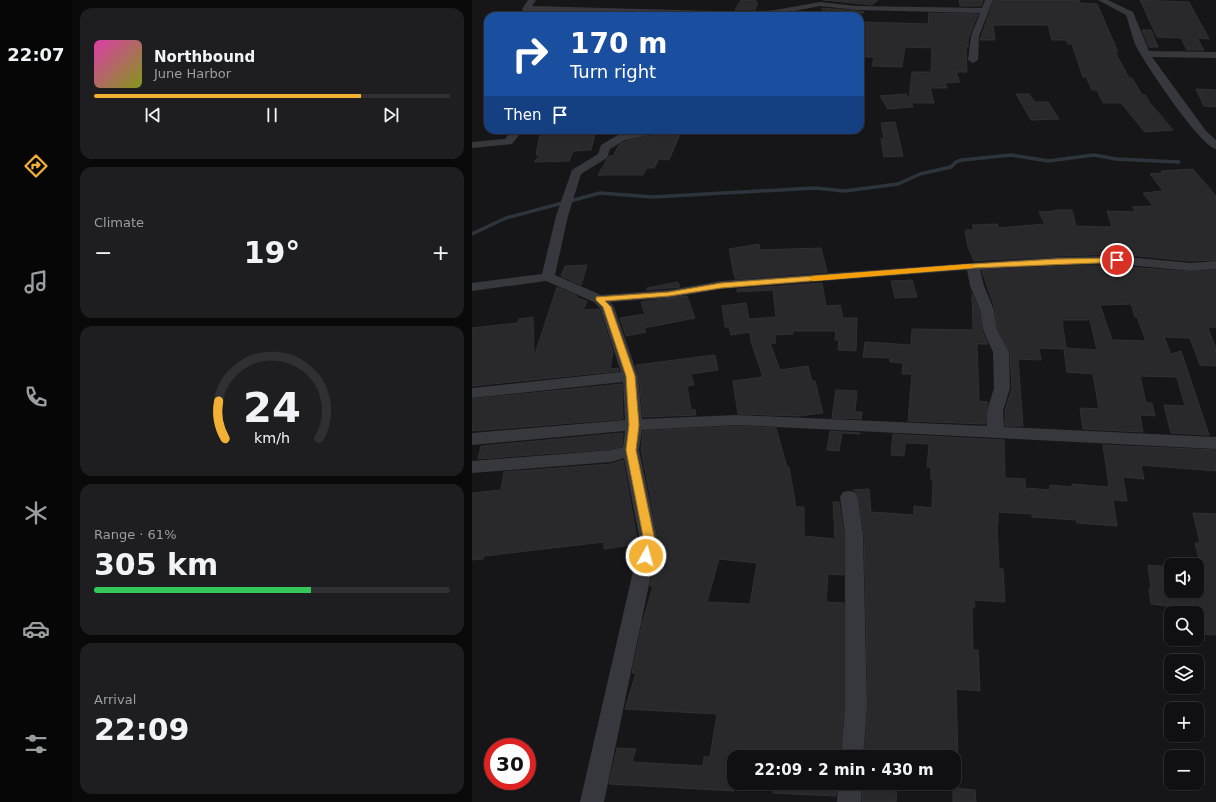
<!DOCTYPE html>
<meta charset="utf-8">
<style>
:root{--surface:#101012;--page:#1e1e20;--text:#f1f3f6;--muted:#9c9d9f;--line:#303032;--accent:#f2b134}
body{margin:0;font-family:"DejaVu Sans",sans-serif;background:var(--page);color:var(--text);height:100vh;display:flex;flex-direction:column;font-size:15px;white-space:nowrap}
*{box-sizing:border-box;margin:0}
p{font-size:13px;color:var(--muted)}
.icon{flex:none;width:22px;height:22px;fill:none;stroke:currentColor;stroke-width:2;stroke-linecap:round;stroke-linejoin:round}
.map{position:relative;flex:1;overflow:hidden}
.panel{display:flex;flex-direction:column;gap:8px;padding:8px;background:#09090a;width:400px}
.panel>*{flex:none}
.guide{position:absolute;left:12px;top:12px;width:380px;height:122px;border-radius:12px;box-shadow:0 1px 3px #0004,0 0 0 1px var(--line);background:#1a4fa0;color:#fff;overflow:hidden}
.buttons{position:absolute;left:692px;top:558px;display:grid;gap:8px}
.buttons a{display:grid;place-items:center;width:40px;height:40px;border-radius:8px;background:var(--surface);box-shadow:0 1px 3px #0004,0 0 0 1px var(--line);font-size:20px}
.speed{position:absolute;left:12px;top:738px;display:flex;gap:8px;font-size:20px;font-weight:700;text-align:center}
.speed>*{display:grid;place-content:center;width:52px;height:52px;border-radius:50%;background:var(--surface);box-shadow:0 1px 3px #0004,0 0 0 1px var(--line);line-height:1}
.speed .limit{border:6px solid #d22;background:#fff;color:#111}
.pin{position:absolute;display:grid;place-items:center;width:34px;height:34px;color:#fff;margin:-17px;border:2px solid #fff;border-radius:50%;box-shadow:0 1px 4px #0007}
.me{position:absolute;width:44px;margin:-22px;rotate:7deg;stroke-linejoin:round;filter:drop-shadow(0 0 3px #0008)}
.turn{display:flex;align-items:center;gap:14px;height:84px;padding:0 20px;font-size:18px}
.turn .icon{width:52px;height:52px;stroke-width:2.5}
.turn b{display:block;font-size:28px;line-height:34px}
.then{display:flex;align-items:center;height:38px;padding:0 20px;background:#0003;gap:8px;font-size:15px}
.big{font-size:30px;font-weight:800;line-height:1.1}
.panel .widget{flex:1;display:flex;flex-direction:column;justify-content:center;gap:6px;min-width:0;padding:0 14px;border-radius:12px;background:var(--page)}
.panel .dial{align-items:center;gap:0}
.dial svg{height:104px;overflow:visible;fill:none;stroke:var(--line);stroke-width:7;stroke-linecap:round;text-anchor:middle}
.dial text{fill:var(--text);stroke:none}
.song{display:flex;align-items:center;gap:12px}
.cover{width:48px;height:48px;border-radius:6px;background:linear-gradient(135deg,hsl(320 70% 55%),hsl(70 70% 35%))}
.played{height:4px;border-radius:2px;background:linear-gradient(90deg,var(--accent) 75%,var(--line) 75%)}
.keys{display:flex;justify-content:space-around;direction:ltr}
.heat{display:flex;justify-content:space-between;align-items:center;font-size:22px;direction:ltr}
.charge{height:6px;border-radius:3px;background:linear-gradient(90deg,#34c759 61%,var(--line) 0)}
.trip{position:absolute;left:255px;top:750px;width:234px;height:40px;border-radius:12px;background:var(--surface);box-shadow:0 1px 3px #0004,0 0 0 1px var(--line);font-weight:800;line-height:40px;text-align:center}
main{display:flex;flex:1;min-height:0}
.tab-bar{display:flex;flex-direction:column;width:72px;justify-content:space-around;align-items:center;background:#060607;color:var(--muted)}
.tab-bar .icon{width:28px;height:28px}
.tab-bar .current{color:var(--accent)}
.tab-bar b{font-size:18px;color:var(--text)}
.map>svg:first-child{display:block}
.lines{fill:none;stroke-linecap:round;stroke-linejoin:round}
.stream{stroke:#2c353c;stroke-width:3.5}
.building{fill:#29292c;stroke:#303034;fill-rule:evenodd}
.minor{fill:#37383d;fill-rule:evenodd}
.route{fill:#f2b134;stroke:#9d7322}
.slow{fill:#f59e0b}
</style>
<main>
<nav class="tab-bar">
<b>22:07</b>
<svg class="icon current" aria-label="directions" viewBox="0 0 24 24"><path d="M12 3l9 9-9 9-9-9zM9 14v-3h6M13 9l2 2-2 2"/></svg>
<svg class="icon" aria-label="music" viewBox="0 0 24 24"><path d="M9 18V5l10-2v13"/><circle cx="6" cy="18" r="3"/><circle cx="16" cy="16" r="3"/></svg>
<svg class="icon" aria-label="phone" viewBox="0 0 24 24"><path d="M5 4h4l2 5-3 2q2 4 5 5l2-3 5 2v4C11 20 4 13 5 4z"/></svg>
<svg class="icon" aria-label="climate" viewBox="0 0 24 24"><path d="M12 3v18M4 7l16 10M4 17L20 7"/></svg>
<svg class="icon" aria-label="car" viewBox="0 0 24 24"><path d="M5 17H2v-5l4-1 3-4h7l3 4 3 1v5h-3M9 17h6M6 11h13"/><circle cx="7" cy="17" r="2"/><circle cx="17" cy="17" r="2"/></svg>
<svg class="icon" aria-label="filters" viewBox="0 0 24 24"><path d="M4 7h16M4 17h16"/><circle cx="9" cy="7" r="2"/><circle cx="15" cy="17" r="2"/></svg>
</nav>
<section class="panel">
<div class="widget">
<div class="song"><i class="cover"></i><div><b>Northbound</b><p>June Harbor</p></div></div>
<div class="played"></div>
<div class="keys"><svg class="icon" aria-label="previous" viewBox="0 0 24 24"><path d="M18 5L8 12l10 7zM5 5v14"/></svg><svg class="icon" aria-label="pause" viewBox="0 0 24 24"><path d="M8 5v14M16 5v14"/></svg><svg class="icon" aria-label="next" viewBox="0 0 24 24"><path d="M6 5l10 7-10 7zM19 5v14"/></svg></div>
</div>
<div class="widget"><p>Climate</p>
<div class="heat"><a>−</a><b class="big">19°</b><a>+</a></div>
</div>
<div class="widget dial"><svg viewBox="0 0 100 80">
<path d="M14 69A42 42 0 1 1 86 69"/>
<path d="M14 69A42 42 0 0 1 9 40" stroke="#f2b134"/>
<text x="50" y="56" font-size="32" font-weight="700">24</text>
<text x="50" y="72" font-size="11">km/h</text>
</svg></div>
<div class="widget"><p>Range · 61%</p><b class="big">305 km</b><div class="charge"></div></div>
<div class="widget"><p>Arrival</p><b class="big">22:09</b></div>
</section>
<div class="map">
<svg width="744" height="802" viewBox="0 0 744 802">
<rect width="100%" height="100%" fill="#161618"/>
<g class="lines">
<path class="stream" d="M0,234L34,218L128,193L181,197L343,188L373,191L426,184L448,174L479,167L484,162L490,160L539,155L576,161L622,155L644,159L707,162"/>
</g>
<g class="building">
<path d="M269,0H284L283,3H286L283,10H263Z"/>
<path d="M351,0H406L400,5Z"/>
<path d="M487,0H511L509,6H488Z"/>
<path d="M522,0H607L608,3L625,4L646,52H643L657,78H660L670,95H673L678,103L701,130L673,132L649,103H631L625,90H620L614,77H611L600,44H596L594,40H580L576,25H521L523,40H508Z"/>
<path d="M668,0L717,2L737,39L725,38L732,50H715L709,38L685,37Z"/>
<path d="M350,8L384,11L392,12L386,16H360L363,14L350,13Z"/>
<path d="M457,13L506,14L496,39V47L494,46L495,72H484L488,82L473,83L475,88H458L462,103H439L441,107L416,109L408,96L434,94L437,100L440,72H459L460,48L433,47L430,67L400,66L402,57H388V22L456,24Z"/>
<path d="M670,30H679L686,47H677Z"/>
<path d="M724,89L744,90V107L732,106Z"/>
<path d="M544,94H557L563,102H576L587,119L559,120Z"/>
<path d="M423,122L431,156L412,157L409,139L412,138L409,123Z"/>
<path d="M69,130H124L119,150L101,151L97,161L62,162L68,155H64Z"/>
<path d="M193,131L209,132L197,160L187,159L182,168H175L171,175H126L137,156H141L147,145L154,141L188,134Z"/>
<path d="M721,169L744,196V260L719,261L645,254L585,256L502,261L496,247L493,230H502L500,225L525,224L527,228L573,224L567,212L583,211V210H600L604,226L640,227L635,211L664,212L660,207L681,206L671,193L691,191L678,174L691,173L689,171Z"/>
<path d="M287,244L288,250L349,248L355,272L263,279L257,249Z"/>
<path d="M115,265L109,285L89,276L93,266Z"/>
<path d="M585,266H645L719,272L744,270V327L736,328L744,349V366L728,365L718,338L692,337L699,354L709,351L737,435L699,433L692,405L713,406L705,377L668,376L674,403H680L683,416L668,415L671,432L611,429L608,408L627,409L621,374L595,372L592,349L567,348L569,360L546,359L551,426H533V411L540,388L538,352L526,330L523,309L510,271ZM659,304L663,317H665L674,341L640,340L628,305ZM590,320H618L625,350L594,348Z"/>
<path d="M440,280L445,297L423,298L419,281Z"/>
<path d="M206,282L208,287L175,290V288Z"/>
<path d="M350,283L354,306L368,305L371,318H385L384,351L366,350L367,340H363L364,331H320L321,334L303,335L304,343H298L308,370L336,366L340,381H343L351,413L327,416L266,414L261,381L291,377L279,342L278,332L259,335L257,327H253L250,306L274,303L277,319L304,317L301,290L265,292V289Z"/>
<path d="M85,287L105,296V298L115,301L111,310L127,309L141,352L138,369L146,368L147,371L0,386V328L46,323L47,319L61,317L62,357Z"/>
<path d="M500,294L507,310L510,331L516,344H505L507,401L516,402L514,411V424L436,421L440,374H430L431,363L418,362V358L391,357L393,342L439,345L440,329L501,330Z"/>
<path d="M215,296L223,318L172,328L174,332L154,336L148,318L173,314L169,302Z"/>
<path d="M243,355L246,370L219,374L222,385L215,386L219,410L223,409L224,415L171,417L167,376L164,365Z"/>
<path d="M150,384L151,419L0,431V399Z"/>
<path d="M364,390L385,391L383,412H390L389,419L360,418Z"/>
<path d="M265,426L304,428L315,467H317L324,507H332V536L363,539L361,502H367L372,535V575L356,574L354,602L372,603V708L368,757L262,754V791L137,784L145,748L164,749L160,762L231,766L232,757H238L245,714L153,709L164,673H160L170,624L181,586H178L187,541L169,450L171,431ZM247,559L285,563L278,604L235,602Z"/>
<path d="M358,431L388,433V434L370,433L367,451L355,450Z"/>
<path d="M151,433L150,446L139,449L6,459L9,446Z"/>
<path d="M421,434L434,435L432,456L419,455Z"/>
<path d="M435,435L532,440L533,478L553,479V488L578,490V485L600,487V484L637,487L631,445L744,450V471L669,465L672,479L651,477L655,501L641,500L645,526L605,523V520L560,517V514L526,512V525H525L527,569H531L533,602L502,600L503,607H500L501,650H506L508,691L484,689L486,757H392L396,708L392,535L387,497L384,491L381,490L397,489L399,512L442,515V506L460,508L461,479H459V467H455L457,444L435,443Z"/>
<path d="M151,460L166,544L132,549V542L12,556L11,559L0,560V493L29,490L32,472L139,464Z"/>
<path d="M721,513L744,514V635L725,634V613H704L703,607L679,604L677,589H679L676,565L699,567V591L725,593V569L730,570L723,543H728Z"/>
<path d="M301,783H364V796L301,793Z"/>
<path d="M391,783H425L424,802H390Z"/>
<path d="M481,788L503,790L504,802H481Z"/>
</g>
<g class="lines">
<g class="minor">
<path d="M56,0H64L60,6L277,12L303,10L348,2L384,6L510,8L513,0H521L507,36L506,60L501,63L496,60L499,36L508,13L384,10L348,6L297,16L51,11L50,9Z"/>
<path d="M626,0H636L661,12L677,51L744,52V58L680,57L734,131L744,140V149C727,145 675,66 665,48C660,38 658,26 654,15Z"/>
<path d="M40,130H51L40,144L0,148V142L33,139Z"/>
<path d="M170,130H193L188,133L153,140L138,149L135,158L109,174L96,216L83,275L129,295L197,290L249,281L585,257L645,256L719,263L744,261V269L719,271L645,264L585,265L508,270L512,286L522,310L525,330L537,352L538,388L531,411L532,427L744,437V449L265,425L170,430L167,450L186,541L132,802H108L168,541L152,458L139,462L0,473V461L139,450L151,447L153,431L0,445V433L153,420L151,382L0,398V388L149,372L128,308L122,302L74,281L0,291V283L70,274L84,216L100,170L126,154L129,145L146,135ZM495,270L498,286L508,310L511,330L521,352L522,388L515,411V426L265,415L170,419L166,376L142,307L138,302L197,298L249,289Z"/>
<path d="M377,491L383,492L386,497L391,535L395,708L391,757H369L373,708V535L368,497L371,492Z"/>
<path d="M366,783H390L389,802H365Z"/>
</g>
</g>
<path class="route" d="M645,258L649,260L648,262L501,268L249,288L197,296L133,301L139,307L163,376L167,425L164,450L183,541L178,559H170L169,556L172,541L154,450L157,425L154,376L131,307L124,300V297L197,292L249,283L501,264L585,259Z"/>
<path class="slow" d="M498,264L502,266L501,268L341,281L337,278L341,276Z"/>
</svg>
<div class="buttons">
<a><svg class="icon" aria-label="sound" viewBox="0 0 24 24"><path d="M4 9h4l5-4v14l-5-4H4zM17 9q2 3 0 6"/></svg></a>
<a><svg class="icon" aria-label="search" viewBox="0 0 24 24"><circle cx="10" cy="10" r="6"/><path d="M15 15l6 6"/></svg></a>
<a><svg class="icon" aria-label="layers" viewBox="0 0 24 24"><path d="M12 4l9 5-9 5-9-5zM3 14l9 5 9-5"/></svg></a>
<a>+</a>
<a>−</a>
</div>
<div class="speed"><div class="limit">30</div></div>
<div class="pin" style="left:645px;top:260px;background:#d93025"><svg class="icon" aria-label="arrive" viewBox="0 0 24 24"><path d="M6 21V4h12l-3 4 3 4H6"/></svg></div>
<svg class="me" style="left:174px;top:556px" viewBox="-20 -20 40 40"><circle r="17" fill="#f2b134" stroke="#fff" stroke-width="3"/><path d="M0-11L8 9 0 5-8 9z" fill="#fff"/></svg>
<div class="trip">22:09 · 2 min · 430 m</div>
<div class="guide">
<div class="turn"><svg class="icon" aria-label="right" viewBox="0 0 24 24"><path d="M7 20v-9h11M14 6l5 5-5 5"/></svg><div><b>170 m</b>Turn right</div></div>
<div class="then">Then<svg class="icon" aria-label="arrive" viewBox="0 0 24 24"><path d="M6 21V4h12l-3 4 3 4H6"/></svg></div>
</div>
</div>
</main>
